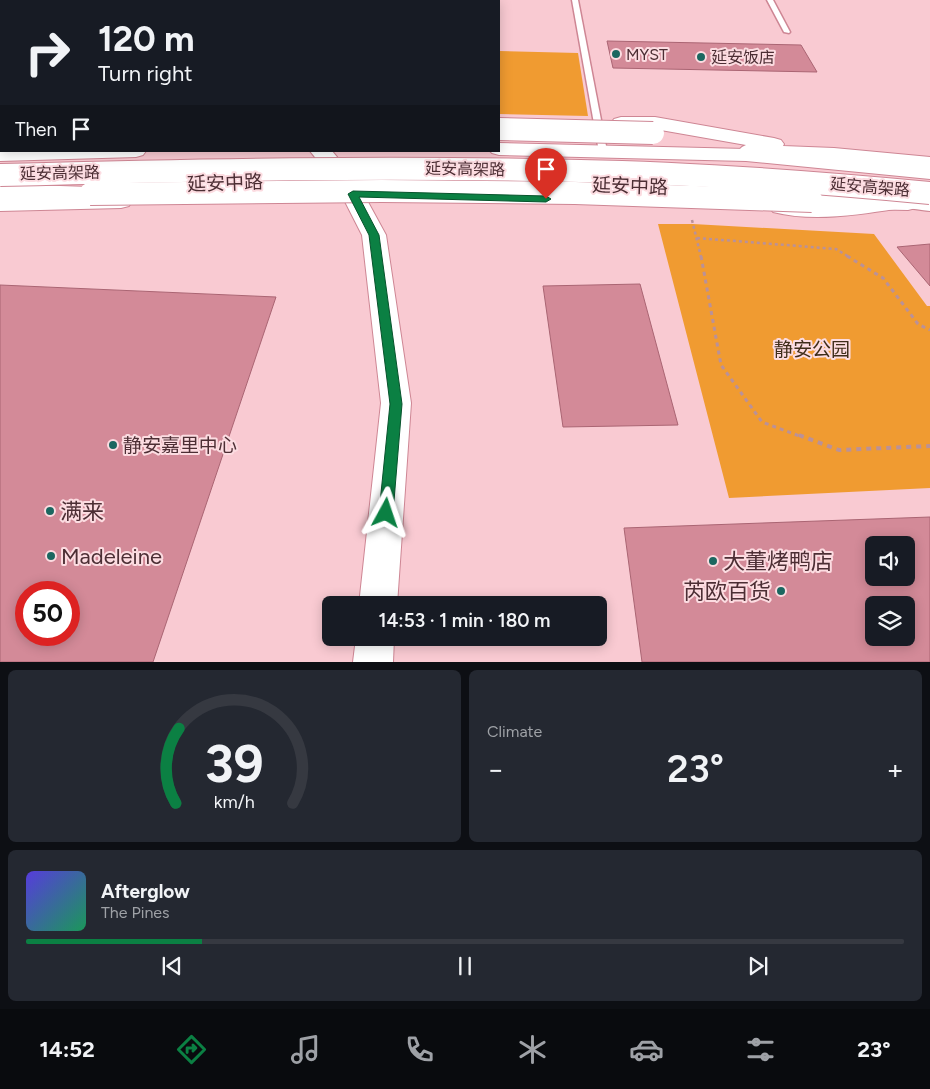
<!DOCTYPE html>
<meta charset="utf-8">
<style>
:root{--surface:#171b24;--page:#242831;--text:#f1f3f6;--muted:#9ea1a6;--line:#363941;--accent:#0b8043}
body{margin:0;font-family:Figtree,"Noto Sans SC",sans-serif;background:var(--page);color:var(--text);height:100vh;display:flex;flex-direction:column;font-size:19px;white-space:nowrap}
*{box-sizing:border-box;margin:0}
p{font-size:16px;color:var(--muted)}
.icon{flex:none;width:28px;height:28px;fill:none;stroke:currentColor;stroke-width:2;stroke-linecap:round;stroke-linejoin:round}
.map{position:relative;height:662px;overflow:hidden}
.details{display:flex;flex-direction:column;gap:8px;padding:8px;background:#0d0f14;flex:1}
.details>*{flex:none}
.top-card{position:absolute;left:0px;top:0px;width:500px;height:152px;box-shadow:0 2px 12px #0003;background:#171b24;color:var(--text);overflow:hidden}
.tools{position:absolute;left:865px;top:536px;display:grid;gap:10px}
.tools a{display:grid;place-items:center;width:50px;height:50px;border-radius:8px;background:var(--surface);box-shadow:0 2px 12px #0003;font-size:25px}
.speed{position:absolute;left:15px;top:581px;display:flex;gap:10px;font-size:25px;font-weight:700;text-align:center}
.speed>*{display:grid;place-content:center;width:65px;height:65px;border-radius:50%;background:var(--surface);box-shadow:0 2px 12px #0003;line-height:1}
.speed .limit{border:8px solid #d22;background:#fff;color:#111}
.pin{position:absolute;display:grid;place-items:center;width:42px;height:42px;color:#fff;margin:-51px -21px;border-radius:50% 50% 50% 0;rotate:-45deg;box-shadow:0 0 5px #0007}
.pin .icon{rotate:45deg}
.me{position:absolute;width:55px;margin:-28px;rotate:5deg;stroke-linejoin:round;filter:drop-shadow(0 0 4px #0008)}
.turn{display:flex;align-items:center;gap:18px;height:105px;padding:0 15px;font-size:22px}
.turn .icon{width:65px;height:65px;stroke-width:2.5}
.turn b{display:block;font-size:35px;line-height:42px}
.then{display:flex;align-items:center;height:48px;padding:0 15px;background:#0003;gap:10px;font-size:19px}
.big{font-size:38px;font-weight:600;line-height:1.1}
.details .widget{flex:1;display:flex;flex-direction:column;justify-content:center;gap:8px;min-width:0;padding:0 18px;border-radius:8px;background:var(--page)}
.details .dial{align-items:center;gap:0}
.dial svg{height:130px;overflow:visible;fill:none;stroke:var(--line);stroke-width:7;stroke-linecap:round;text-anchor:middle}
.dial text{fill:var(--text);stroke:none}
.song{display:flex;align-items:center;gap:15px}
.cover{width:60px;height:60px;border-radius:8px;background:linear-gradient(135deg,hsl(250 70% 55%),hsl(150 70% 35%))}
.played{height:5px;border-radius:2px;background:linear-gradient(90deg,var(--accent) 20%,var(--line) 20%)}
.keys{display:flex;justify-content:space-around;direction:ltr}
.heat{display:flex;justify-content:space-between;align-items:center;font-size:28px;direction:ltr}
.details .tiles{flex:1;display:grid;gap:8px;grid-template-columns:1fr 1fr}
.widget:last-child{grid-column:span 2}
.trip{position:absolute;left:322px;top:596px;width:285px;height:50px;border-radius:8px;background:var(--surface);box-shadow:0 2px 12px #0003;font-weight:600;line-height:50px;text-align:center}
.tab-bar{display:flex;height:80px;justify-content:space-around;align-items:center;background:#090b0e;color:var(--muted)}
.tab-bar .icon{width:35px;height:35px}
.tab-bar .active{color:var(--accent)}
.tab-bar b{font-size:22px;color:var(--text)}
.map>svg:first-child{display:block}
.green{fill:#f09b31}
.building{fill:#d38a98;stroke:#aa6573;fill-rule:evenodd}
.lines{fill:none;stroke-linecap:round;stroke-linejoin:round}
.lane-casing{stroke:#ce8694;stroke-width:3}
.secondary-casing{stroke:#ce8694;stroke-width:2}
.primary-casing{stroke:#ce8694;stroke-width:2}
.highway-casing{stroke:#ce8694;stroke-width:2}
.path-far2{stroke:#ba9198;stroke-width:2.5;stroke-dasharray:3 3;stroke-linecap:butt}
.path-far1{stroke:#ba9198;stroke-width:3;stroke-dasharray:4 4;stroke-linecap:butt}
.path{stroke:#ba9198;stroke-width:4;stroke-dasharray:5 5;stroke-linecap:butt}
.lane{fill:#fff;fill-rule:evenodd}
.secondary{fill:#fff;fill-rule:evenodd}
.primary{fill:#fff;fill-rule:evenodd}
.highway{fill:#fff;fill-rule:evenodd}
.highway-bridge-casing{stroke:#ce8694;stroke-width:24;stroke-linecap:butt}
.highway-bridge{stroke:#fff;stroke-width:22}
.route{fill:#0b8043;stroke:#07532c}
.poi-dot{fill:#1b6760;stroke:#fcdce1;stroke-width:2}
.labels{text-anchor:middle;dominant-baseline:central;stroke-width:4;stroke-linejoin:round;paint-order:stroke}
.far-poi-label{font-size:16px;fill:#4c2e34;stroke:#fcdce1;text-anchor:start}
.far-street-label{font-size:16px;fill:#4c2e34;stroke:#fcdce1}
.street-label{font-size:19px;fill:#4c2e34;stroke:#fcdce1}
.park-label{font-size:19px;fill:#3f2d1a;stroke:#fcdce1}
.poi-label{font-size:19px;fill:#4c2e34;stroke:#fcdce1;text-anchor:start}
.near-poi-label{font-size:22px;fill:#4c2e34;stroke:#fcdce1;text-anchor:start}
</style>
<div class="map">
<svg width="930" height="662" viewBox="0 0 930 662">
<rect width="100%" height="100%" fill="#f9cad2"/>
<g class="green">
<path d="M499,51L578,53L588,116L499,114Z"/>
<path d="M658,224H693L874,234L927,306H930V488L729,498Z"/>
</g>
<g class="building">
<path d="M607,41L801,45L817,72L613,68Z"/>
<path d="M930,244V286L897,247Z"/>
<path d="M640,284L678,425L563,427L543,286Z"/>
<path d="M0,285L276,297L153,662H0ZM26,592H69V635H26Z"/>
<path d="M930,517V662H642L624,528ZM874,545H906V578H874ZM874,605H906V638H874Z"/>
</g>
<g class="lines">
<defs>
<g id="lane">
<path d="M572,0H578L606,146L602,149L598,146Z"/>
<path d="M767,0H773L790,32L789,33L784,32Z"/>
</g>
<g id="secondary">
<path d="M310,151H332L356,180L386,235L411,403L397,605H359L381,403L362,235L335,182Z"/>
<path d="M356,638H394L393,662H353Z"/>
</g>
<g id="primary">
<path d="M621,117H655L774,138L781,140L784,144L783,146L834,148L930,157V169L834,160L749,157L742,155L738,151L742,147L746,145L655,129L614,127L611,123L614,119Z"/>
<rect x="0" y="129" width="1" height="12"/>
<path d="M345,173L413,174L421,176L424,181L421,186L413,188L269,189L261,187L258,182L261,177L269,175Z"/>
<path d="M121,194L129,196L132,201L129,206L121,208L0,211V197Z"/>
<path d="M881,194L930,197V211C919,210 906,207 895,209C857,215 812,222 773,212L769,207L773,202L781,200L830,203L871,199L873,196Z"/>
</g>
<g id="highway">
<path d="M499,143L746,149L930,165V179L746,161L499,155L492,153L490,151H499Z"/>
<path d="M0,149L1,151H146L143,155L136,157L0,161Z"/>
<path d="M0,184L90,187L98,189L101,194L98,199L90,201L0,198Z"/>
<path d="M812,194L908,196L916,198L919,203L916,208L908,210L812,208L804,206L801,201L804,196Z"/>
</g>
</defs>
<use href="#lane" class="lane-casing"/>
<use href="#secondary" class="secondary-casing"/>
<use href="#primary" class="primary-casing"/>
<use href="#highway" class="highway-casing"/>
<g class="path-far2">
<path d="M692,220L701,257"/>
<path d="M697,238L836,249L849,257"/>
</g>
<g class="path-far1">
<path d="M701,256L721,365L762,422L802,437"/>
<path d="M847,256L883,278L918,324L930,330"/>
</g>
<path class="path" d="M799,435L839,450L930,446"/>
<use href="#lane" class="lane"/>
<use href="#secondary" class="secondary"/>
<use href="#primary" class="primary"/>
<use href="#highway" class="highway"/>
<defs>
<g id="highway-bridge">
<path d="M499,129L653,133"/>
<path d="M0,175C193,170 387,166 580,171C697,173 813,182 930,193"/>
<path d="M90,194L382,191L575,193L812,201"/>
</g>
</defs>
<use href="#highway-bridge" class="highway-bridge-casing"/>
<use href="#highway-bridge" class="highway-bridge"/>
</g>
<path class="route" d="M353,191L546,196L551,199L546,202L359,197L379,235L402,404L393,513L391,518L386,520L381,518L379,513L390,404L369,235L348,194Z"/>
<g class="poi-dot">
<circle cx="616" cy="54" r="5"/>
<circle cx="701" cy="57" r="5"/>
<circle cx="113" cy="445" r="5"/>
<circle cx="50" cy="511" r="5"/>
<circle cx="51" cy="556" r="5"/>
<circle cx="713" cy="561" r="5"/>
<circle cx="781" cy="591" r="5"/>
</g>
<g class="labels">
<g class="far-poi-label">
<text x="626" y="54">MYST</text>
<text x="711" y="57">延安饭店</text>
</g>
<g class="far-street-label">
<text transform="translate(465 169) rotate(1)">延安高架路</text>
<text transform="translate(60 173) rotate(-1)">延安高架路</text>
<text transform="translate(870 187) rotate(5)">延安高架路</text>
</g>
<g class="street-label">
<text transform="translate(225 183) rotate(-2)">延安中路</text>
<text transform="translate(630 186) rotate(2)">延安中路</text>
</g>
<g class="park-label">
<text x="812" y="349">静安公园</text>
</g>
<g class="poi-label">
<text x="123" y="445">静安嘉里中心</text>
</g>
<g class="near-poi-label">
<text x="60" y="511">满来</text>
<text x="61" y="556">Madeleine</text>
<text x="723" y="561">大董烤鸭店</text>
<text x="771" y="591" text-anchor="end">芮欧百货</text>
</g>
</g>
</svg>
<div class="tools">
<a><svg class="icon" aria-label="sound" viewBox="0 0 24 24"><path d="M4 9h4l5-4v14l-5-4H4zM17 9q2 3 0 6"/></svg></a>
<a><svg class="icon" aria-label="layers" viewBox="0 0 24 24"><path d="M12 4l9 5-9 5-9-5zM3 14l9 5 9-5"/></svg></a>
</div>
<div class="speed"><div class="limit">50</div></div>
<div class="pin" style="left:546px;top:199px;background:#d93025"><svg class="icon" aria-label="arrive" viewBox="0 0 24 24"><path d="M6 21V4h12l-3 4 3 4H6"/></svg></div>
<svg class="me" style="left:386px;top:513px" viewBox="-20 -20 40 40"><path d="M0-17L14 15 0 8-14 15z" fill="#0b8043" stroke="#fff" stroke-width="4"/></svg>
<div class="trip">14:53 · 1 min · 180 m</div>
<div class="top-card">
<div class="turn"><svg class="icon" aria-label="right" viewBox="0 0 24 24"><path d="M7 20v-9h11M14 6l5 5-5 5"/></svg><div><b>120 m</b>Turn right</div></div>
<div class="then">Then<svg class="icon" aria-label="arrive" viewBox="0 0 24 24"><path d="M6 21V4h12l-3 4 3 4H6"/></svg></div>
</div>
</div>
<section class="details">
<div class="tiles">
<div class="widget dial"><svg viewBox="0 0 100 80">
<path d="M14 69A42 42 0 1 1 86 69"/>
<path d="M14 69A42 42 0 0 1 16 23" stroke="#0b8043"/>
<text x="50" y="56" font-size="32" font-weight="700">39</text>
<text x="50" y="72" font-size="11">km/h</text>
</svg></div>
<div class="widget"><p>Climate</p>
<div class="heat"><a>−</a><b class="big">23°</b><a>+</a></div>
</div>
<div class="widget">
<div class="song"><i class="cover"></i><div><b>Afterglow</b><p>The Pines</p></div></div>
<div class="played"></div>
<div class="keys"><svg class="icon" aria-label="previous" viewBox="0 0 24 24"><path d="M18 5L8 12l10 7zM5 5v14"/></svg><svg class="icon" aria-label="pause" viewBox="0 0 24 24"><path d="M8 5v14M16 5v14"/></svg><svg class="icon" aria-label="next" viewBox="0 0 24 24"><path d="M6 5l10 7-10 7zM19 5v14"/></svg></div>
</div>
</div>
</section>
<nav class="tab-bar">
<b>14:52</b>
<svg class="icon active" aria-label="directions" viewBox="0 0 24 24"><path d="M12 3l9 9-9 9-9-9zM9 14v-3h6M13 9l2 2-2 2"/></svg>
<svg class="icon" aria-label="music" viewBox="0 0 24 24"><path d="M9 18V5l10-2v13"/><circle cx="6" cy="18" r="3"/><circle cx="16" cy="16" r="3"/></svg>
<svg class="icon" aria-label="phone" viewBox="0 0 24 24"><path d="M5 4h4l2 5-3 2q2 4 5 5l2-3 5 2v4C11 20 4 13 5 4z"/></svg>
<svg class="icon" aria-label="climate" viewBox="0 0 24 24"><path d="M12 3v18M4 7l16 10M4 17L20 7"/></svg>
<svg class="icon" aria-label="car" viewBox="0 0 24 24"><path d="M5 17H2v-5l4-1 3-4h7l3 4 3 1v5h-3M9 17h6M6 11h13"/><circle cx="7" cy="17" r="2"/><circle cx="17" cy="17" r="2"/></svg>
<svg class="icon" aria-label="filters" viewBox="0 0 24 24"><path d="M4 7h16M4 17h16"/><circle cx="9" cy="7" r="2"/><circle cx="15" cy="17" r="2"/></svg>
<b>23°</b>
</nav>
